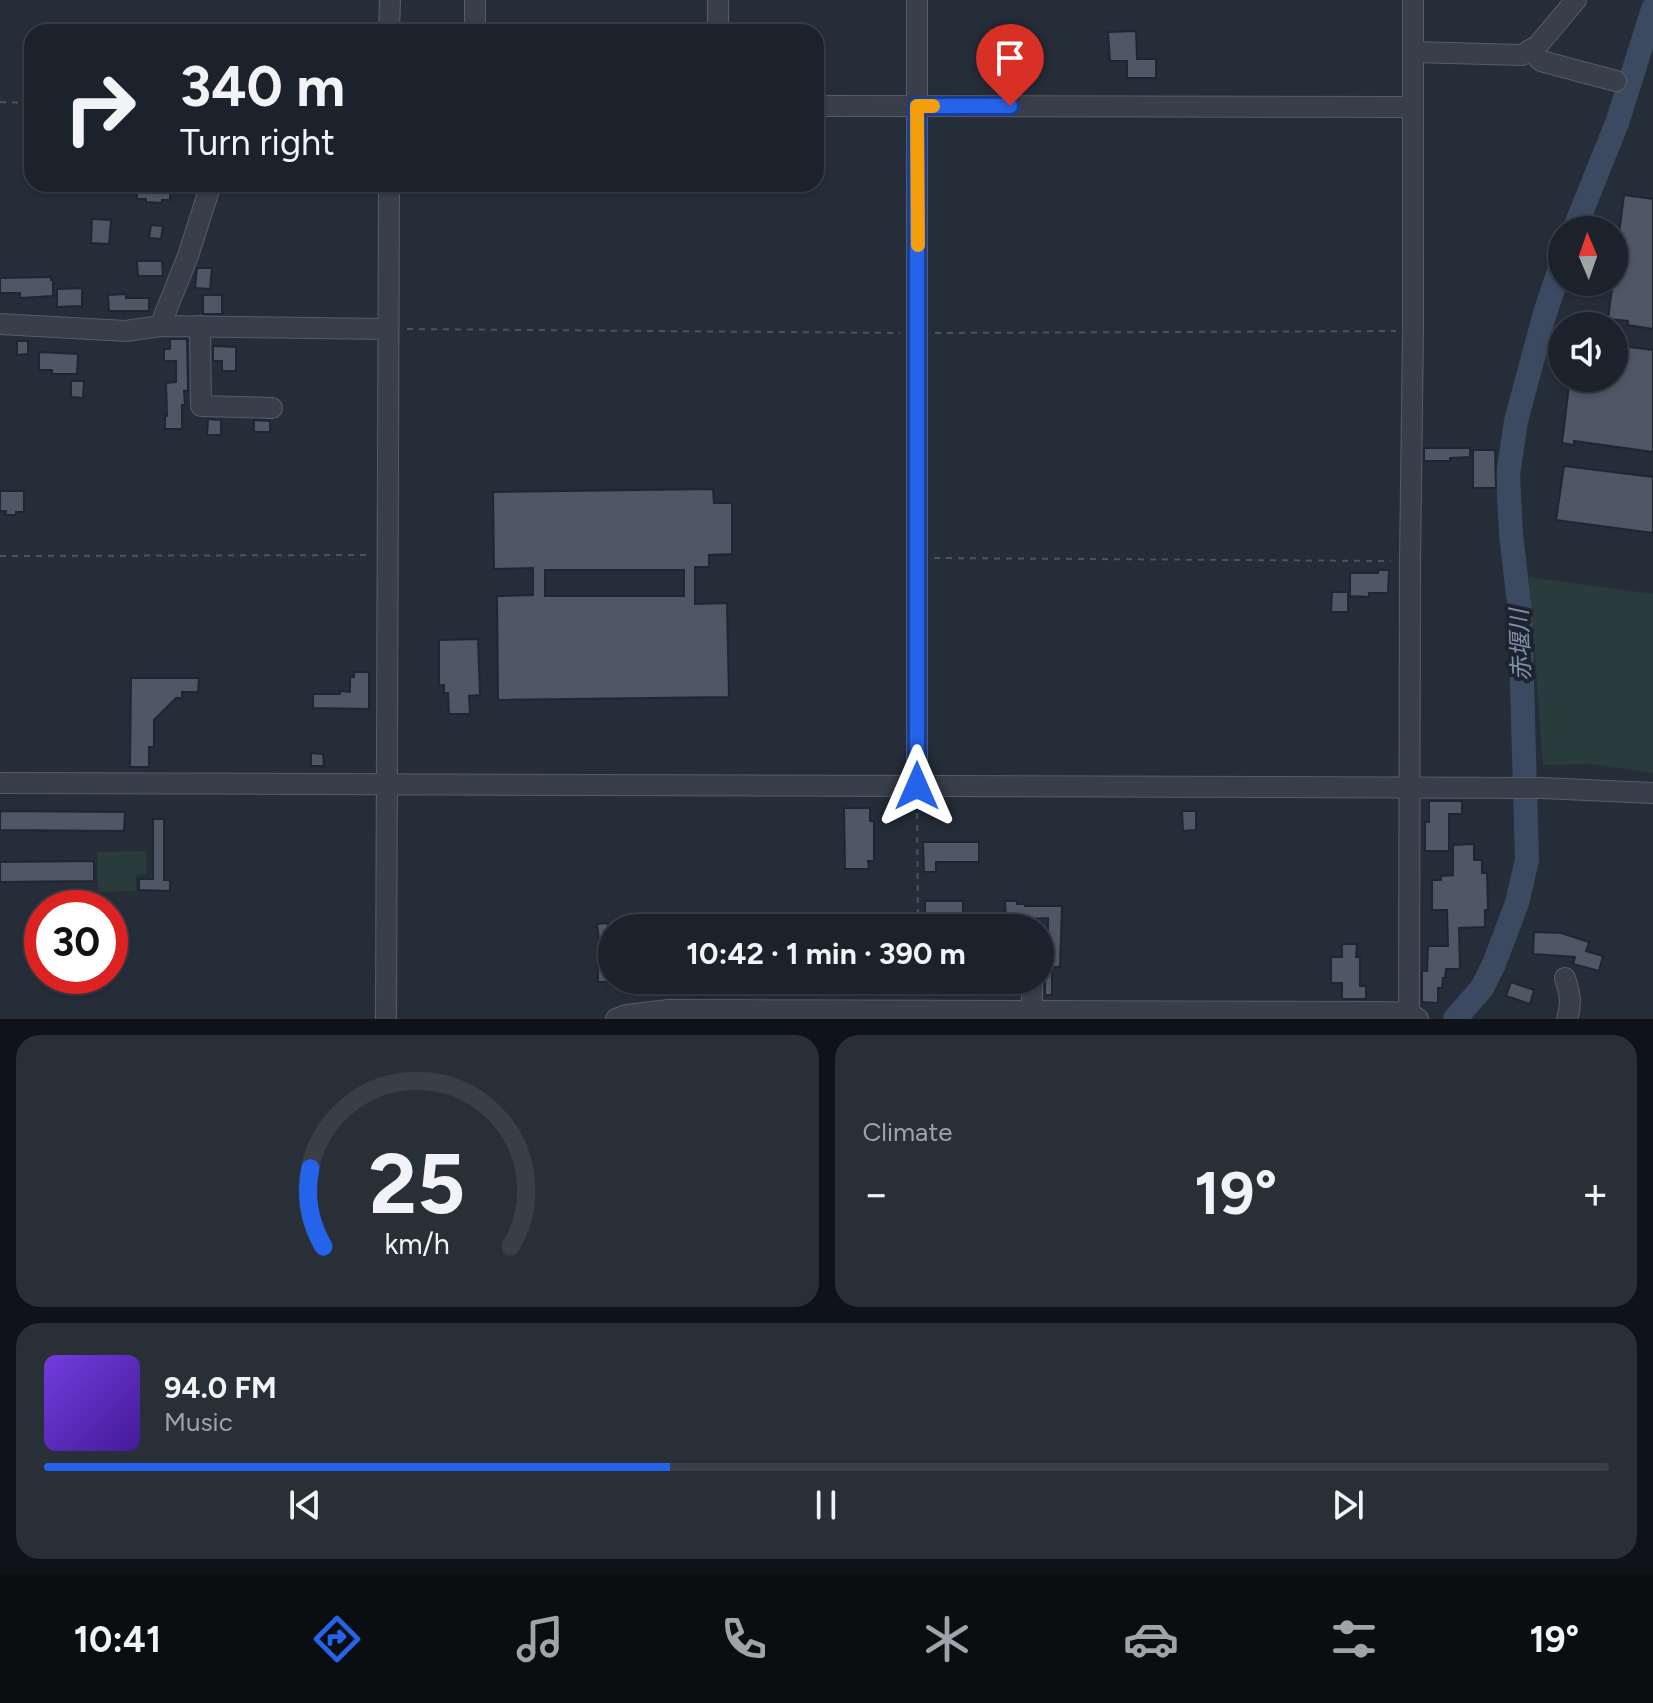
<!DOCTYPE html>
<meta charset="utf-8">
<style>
:root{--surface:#1c222b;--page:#292f37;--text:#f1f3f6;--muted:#a0a4a9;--line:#3a3f47;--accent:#2563eb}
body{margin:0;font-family:Figtree,"Noto Sans JP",sans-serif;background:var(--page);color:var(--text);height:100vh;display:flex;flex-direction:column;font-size:30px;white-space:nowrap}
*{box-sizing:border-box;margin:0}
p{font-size:26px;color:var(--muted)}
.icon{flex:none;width:44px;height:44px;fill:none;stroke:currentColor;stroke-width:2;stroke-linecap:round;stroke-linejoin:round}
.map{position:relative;height:1019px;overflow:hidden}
.drawer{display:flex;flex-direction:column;gap:16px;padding:16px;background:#0f1318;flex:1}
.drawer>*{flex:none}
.hud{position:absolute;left:24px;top:24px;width:800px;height:168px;border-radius:24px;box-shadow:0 2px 6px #0004,0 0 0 2px var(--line);background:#1c222b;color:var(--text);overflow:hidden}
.needle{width:52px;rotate:358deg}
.tools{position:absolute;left:1548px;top:216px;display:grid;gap:16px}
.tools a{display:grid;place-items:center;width:80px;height:80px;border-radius:50%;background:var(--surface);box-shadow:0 2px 6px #0004,0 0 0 2px var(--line);font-size:40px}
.speed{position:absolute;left:24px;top:890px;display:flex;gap:16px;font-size:40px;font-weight:700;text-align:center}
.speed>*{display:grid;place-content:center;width:104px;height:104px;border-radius:50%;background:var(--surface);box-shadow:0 2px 6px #0004,0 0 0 2px var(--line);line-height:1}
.speed .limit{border:12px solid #d22;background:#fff;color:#111}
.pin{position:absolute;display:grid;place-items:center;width:68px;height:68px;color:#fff;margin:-82px -34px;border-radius:50% 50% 50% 0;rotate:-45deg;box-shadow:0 0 8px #0007}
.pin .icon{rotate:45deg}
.me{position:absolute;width:88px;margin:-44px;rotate:0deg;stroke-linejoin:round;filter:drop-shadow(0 0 6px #0008)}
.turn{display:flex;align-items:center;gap:28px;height:168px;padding:0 24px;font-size:36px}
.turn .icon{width:104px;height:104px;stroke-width:2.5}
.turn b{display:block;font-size:56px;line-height:68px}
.big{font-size:60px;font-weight:700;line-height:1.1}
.drawer .card{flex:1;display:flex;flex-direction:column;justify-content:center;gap:12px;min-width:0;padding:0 28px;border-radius:24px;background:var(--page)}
.drawer .dial{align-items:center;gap:0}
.dial svg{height:208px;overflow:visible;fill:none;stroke:var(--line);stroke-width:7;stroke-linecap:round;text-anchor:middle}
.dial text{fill:var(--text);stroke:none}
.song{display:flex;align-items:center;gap:24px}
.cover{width:96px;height:96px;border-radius:12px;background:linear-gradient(135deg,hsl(260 70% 55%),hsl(260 70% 35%))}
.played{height:8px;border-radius:4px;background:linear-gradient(90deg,var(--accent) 40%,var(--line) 40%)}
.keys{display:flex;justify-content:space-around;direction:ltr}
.heat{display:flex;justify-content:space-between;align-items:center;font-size:44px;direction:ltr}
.drawer .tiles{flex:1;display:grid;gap:16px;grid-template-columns:1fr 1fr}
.card:last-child{grid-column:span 2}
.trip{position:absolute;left:598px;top:914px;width:456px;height:80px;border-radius:40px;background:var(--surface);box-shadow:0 2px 6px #0004,0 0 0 2px var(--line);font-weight:700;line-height:80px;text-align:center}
.tabs{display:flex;height:128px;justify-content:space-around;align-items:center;background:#0b0e11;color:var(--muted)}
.tabs .icon{width:56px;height:56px}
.tabs .selected{color:var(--accent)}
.tabs b{font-size:36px;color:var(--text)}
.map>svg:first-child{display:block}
.green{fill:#2a3b3c}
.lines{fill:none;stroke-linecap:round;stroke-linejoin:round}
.river{stroke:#3c4a61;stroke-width:24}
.building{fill:#4e5765;stroke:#202631;stroke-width:2;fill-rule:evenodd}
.minor-casing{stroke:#575d68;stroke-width:22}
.path{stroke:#47565a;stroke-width:2;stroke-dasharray:6 6;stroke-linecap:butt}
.minor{stroke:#383f4a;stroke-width:20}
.route-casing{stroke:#184099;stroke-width:20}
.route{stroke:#2563eb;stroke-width:14}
.slow{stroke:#f59e0b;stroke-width:14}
.labels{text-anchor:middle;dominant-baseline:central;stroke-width:8;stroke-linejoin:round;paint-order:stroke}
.water-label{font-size:24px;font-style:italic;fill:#7e8faa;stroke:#1e242f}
</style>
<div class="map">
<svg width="1653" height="1019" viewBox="0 0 1653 1019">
<rect width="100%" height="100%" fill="#252d39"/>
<g class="green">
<path d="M1529,577L1653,594V773L1591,764L1543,765Z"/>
<path d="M146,851V874L136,875V891L98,892L97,852Z"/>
</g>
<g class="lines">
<g class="river">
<path d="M1574,230L1617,123L1653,9"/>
<path d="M1455,1019L1482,988L1494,964L1517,903L1527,860L1520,611L1511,534L1508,475L1516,421L1545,313L1562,262"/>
</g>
</g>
<g class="building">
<path d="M1136,31L1137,59H1156V78H1127V61H1110L1108,32Z"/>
<path d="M137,184H170V200H162V203L146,202V199H137Z"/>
<path d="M1624,195L1653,199V329L1628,325V321L1608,319Z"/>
<path d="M92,219L111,220L109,244L91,243Z"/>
<path d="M151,225L163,226L161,239L149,238Z"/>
<path d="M137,261H162L163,276H138Z"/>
<path d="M197,268H212L210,289L195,288Z"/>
<path d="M51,277V280H53V296L20,298V293H0V278Z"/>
<path d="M82,288V306L57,307V289Z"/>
<path d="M126,294V298H149V311H109L108,295Z"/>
<rect x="203" y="295" width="19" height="19"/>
<path d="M170,339H187L188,391H184L185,405H182V429H165V416H167L166,383L176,382V361H164V349H170Z"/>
<path d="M17,341H28V354L17,355Z"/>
<path d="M1614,345L1653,350V452L1574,441V445L1562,443L1570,378H1614Z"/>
<path d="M213,346L236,347V371H222V361H213Z"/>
<path d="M39,352L78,354L77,374H52V370H39Z"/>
<path d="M71,381H84L83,398L71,397Z"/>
<path d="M208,419L221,420V435H207Z"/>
<path d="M254,420L270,421V432H254Z"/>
<path d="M1424,448H1470V457L1450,458V461H1424Z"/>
<path d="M1473,450H1495L1496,488H1473Z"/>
<path d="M1564,466L1653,477V533L1556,520Z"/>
<path d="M713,489L714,503H732V554L709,555V567H695V604L727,603L729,697L498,700L497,596L533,595V568L494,569L493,492ZM545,570H684V596H545Z"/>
<path d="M0,491H24V512H16V515H5L6,511H0Z"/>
<path d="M1378,570H1389L1388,593H1369V597L1350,596V573H1378Z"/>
<path d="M1332,592H1348V612H1331Z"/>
<path d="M478,639L480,695L469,696L470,714H449L448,693H444V685H439V640Z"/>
<path d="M354,672H369V709L313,708V694H340V691L350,692V677H354Z"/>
<path d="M131,678H199L198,692H182V698H176L154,720V747H149V767H130Z"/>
<path d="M311,753L323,754L324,766H311Z"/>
<path d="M1429,801H1462V814H1449V851H1425V822H1429Z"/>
<path d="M844,808H870V821H874V861H868L869,869H845Z"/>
<path d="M0,811L125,812L124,831L0,830Z"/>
<path d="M1182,811H1196V830L1183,831Z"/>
<path d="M153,819H164V880H170V891L139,890V879H153Z"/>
<path d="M923,842H979V862H936V872H924Z"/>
<path d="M1474,844V860H1482V873H1487L1488,910H1485V927L1459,928L1460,969H1446L1445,978H1443L1442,988H1438V1003L1422,1002V971H1427L1428,946H1448L1447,910H1432V880H1441V876L1453,875V845Z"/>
<path d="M94,861V881L0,882V862Z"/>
<rect x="925" y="901" width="38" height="27"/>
<path d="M1005,901H1017V904H1025V906H1062L1060,967H1052V995H1045V979L1041,971V940H1048V918L1025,919L1026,925H1006Z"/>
<path d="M608,923L609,939L599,940L597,924Z"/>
<path d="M1534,932L1561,933L1589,942L1586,951L1603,956L1599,971L1573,964L1575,957L1533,954Z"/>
<path d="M1342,944H1357L1356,957H1360V986H1366V999H1342V983H1331V957H1342Z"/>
<rect x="598" y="966" width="14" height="16"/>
<rect x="925" y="980" width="38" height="15"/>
<path d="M1511,982L1534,990L1530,1004L1506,996Z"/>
<rect x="695" y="986" width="11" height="11"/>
</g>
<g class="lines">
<defs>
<g id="minor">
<path d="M917,0V786"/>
<path d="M389,32L390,0"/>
<path d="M475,32V0"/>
<path d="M718,32V0"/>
<path d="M1530,50L1541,61L1616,81"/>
<path d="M1413,52L1522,55L1538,45L1576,0"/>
<path d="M816,106L1412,107"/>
<path d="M0,324L126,331L160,326L388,329"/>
<path d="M160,326L188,256L211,184"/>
<path d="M200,326L201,406L272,408"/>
<path d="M0,783L1542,788L1653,793"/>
<path d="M1565,978C1570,994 1572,1003 1567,1019"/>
<path d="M1032,980V1011"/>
<path d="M1409,1013L1410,561L1413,331V0"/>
<path d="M386,1019L389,184"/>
<path d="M616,1019L626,1015L669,1010L1380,1012L1409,1013L1418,1019"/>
</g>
</defs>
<use href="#minor" class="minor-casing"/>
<g class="path">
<path d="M0,102L32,103"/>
<path d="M407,329L900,333"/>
<path d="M935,333L1396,331"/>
<path d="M0,556L371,555"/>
<path d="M934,558L1391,561"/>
<path d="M917,801L918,928"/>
<path d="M918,980V994"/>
</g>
<use href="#minor" class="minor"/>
</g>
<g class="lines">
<defs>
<path id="route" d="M917,786V106H1010"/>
</defs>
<use href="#route" class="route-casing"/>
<use href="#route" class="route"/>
<path class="slow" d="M918,245L917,106H933"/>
</g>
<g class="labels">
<g class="water-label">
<text transform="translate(1520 645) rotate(-92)">赤堰川</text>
</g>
</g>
</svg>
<div class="tools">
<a><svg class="needle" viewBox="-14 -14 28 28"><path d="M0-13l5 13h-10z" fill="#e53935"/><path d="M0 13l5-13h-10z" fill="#a0a4a9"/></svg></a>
<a><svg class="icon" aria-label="sound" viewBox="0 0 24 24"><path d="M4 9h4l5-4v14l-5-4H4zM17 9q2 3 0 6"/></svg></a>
</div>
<div class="speed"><div class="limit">30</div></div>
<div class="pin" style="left:1010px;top:106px;background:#d93025"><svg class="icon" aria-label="arrive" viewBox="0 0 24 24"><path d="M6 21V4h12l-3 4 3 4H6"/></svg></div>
<svg class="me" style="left:917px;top:786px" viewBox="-20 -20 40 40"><path d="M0-17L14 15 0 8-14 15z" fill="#2563eb" stroke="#fff" stroke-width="4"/></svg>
<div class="trip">10:42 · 1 min · 390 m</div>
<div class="hud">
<div class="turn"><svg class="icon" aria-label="right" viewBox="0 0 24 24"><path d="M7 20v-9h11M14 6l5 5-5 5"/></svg><div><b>340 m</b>Turn right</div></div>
</div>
</div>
<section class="drawer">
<div class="tiles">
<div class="card dial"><svg viewBox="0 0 100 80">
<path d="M14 69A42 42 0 1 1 86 69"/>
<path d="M14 69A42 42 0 0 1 9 39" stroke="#2563eb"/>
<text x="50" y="56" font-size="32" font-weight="700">25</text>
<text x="50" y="72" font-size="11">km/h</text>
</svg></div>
<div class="card"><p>Climate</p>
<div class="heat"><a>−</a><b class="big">19°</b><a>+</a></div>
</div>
<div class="card">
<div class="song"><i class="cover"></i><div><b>94.0 FM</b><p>Music</p></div></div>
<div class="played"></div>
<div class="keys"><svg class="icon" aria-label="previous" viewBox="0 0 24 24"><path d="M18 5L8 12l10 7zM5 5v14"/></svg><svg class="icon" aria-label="pause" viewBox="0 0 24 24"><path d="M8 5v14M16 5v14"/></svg><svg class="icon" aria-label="next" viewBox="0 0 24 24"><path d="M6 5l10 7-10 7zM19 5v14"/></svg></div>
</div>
</div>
</section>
<nav class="tabs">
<b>10:41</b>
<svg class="icon selected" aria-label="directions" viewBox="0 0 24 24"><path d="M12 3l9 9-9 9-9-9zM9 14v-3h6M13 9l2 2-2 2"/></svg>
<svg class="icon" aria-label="music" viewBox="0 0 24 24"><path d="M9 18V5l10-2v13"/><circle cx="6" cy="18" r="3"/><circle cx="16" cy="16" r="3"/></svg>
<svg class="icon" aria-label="phone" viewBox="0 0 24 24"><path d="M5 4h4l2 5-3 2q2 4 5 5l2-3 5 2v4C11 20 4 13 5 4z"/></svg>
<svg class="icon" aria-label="climate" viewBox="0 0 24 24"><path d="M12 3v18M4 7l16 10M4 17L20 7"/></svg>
<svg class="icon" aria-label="car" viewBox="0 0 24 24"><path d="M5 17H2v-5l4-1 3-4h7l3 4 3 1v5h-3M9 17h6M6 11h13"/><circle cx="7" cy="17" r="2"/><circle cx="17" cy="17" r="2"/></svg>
<svg class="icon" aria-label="filters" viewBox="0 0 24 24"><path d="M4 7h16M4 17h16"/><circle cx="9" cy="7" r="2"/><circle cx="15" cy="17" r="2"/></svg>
<b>19°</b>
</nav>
